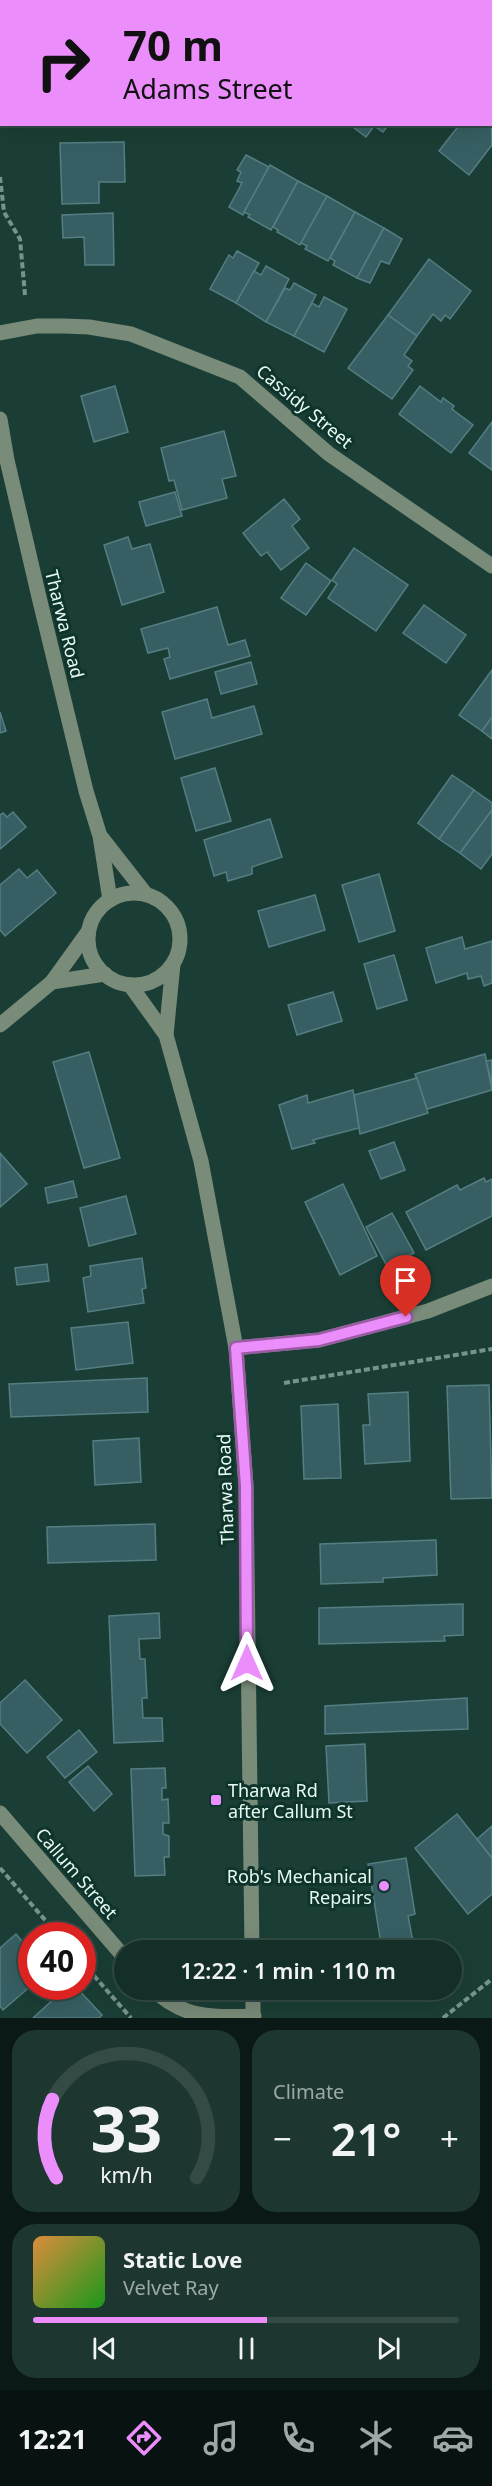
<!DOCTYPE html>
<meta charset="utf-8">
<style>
:root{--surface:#142e28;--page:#1d3630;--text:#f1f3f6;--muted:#9da8a8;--line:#334a45;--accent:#eb8dfb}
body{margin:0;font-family:"Noto Sans",sans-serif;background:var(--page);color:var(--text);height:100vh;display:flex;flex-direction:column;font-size:22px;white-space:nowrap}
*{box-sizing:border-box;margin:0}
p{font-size:20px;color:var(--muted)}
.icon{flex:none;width:33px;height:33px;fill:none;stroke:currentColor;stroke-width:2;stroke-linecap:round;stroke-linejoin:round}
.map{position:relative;height:2018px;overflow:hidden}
.details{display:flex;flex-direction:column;gap:12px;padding:12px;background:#0b1916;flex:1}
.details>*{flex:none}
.banner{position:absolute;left:0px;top:0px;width:492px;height:126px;box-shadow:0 6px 24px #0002,0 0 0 2px var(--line);background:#eb8dfb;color:#111;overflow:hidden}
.speed{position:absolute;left:18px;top:1922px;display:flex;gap:12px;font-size:30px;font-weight:700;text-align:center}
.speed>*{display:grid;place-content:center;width:78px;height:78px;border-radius:50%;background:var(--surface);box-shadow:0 6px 24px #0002,0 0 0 2px var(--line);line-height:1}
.speed .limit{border:9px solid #d22;background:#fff;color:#111}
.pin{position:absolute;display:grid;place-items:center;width:51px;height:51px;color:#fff;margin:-62px -26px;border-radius:50% 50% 50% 0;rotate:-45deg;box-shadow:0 0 6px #0007}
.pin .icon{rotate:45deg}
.me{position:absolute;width:66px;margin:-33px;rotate:0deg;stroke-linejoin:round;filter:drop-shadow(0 0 4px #0008)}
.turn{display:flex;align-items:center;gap:21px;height:126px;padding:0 24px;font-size:27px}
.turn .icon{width:78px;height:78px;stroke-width:2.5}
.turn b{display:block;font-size:42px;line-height:51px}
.big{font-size:45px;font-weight:600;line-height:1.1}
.details .card{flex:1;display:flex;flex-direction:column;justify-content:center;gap:9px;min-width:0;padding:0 21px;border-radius:24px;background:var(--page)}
.details .dial{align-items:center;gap:0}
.dial svg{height:156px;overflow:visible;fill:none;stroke:var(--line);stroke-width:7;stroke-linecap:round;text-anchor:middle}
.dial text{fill:var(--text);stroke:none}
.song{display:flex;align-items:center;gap:18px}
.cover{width:72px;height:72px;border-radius:9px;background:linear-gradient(135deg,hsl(30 70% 55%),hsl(120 70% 35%))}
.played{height:6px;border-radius:3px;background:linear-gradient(90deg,var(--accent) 55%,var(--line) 55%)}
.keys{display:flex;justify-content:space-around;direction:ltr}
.heat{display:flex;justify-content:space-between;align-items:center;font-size:33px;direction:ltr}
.details .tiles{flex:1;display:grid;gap:12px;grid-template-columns:1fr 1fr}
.card:last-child{grid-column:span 2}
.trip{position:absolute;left:114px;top:1940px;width:348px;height:60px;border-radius:30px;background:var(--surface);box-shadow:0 6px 24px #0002,0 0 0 2px var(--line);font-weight:600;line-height:60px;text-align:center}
.tab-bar{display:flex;height:96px;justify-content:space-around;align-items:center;background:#081210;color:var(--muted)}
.tab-bar .icon{width:42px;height:42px}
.tab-bar .selected{color:var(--accent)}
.tab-bar b{font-size:27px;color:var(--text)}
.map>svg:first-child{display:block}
.building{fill:#375f63;stroke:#557e82;stroke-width:1.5}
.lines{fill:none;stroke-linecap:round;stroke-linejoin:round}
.path{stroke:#77948c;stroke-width:4;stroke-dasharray:6 3;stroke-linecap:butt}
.minor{stroke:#798b79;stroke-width:15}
.route-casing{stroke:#995ca3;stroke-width:15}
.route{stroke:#eb8dfb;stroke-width:10}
.poi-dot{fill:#eb8dfb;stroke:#0e342b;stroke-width:2}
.labels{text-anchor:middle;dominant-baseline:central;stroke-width:6;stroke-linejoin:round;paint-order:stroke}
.street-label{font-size:18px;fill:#e6faf3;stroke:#0e342b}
.poi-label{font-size:18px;fill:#e6faf3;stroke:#0e342b;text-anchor:start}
</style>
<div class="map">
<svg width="492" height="2018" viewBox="0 0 492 2018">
<rect width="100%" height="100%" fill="#1a3e35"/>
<g class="building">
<path d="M238,0H299L237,2Z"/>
<path d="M490,86L492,145L469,175L439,151L460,124H490Z"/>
<path d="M349,124H389L383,132L374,126L366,137Z"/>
<path d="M124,142L125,182H99V203L62,204L60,143Z"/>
<path d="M246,155L269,167L243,215L229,207L242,183L237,181L241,172L237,170Z"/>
<path d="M270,165L298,181L271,230L248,217L250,215L244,212Z"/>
<path d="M298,181L327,196L300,245L277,232L278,230L273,227Z"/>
<path d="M327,196L355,212L328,261L305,249L307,246L301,243Z"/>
<path d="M355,212L384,228L357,278L333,265L335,261L330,258Z"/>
<path d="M113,213L114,265H85L84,237L63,238L62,215Z"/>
<path d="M384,228L402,239L389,264L381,261L370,283L357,278Z"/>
<path d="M237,251L259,263L236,303L210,289L229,255L233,258Z"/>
<path d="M429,259L471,291L450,319L445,315L441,321L433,314L417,336L388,315Z"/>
<path d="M266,266L289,279L266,322L236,303L254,271L261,275Z"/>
<path d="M294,283L316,295L294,336L266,322L285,288L290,290Z"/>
<path d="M324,297L347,309L324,352L294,336L312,303L319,307Z"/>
<path d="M388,315L417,336L404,355L412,361L408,366L413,370L392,399L348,368Z"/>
<path d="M115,386L128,432L94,442L81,396Z"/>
<path d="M420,386L441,402L443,398L454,406L452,409L473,425L451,453L399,414Z"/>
<path d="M492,422V470L469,453Z"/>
<path d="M224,431L236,476L222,479L227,498L182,510L174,480L169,481L161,448Z"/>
<path d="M175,492L182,516L146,526L139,502Z"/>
<path d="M284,499L300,519L292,526L309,548L281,570L267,552L261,556L243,533Z"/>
<path d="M128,537L132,549L150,544L164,592L122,605L104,545Z"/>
<path d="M354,548L408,585L376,631L328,598L337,584L332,580Z"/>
<path d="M306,563L331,581L306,615L281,598Z"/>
<path d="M424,605L466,635L446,663L403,633Z"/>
<path d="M217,607L228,645L245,640L250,656L170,679L164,659L170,657L168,648L148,653L141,629Z"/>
<path d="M251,662L257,684L221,694L215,672Z"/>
<path d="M492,670V717L482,731L459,715Z"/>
<path d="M207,699L212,718L254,706L262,734L175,759L162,712Z"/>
<path d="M0,712L6,731L0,733Z"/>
<path d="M492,717V739L482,731Z"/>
<path d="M215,768L231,821L196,831L181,778Z"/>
<path d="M452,775L474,790L439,839L418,823Z"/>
<path d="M474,790L492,803V810L460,853L439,839Z"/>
<path d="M492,810V854L481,869L460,853Z"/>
<path d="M13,812L26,827L0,849V815L3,813L7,817Z"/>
<path d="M270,819L282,857L252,867V874L228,881L226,872L214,876L204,840Z"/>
<path d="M19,869L27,878L37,870L56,893L5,936L0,930V885Z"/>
<path d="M379,874L395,931L359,942L342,885Z"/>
<path d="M315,895L325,930L269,947L258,911Z"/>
<path d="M462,937L465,949L492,941V983L484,986L481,976L468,979L467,973L436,983L426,948Z"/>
<path d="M394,955L407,1000L377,1009L364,964Z"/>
<path d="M333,992L342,1021L297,1035L288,1005Z"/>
<path d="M89,1052L120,1158L84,1168L53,1062Z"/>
<path d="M485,1054L492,1090L427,1109L415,1074Z"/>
<path d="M492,1060V1084L486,1061Z"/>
<path d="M417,1078L428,1113L360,1134L354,1095Z"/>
<path d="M353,1090L359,1128L313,1140L315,1143L292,1149L279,1105L307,1095L308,1103Z"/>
<path d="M394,1142L405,1170L381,1179L369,1151Z"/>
<path d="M0,1153L27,1184L0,1207Z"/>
<path d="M484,1178L486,1182L492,1179V1216L426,1250L406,1212L457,1185L460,1190Z"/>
<path d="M73,1181L77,1197L48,1203L45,1188Z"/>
<path d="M343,1184L377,1256L340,1275L305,1202Z"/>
<path d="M126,1196L136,1234L89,1246L80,1208Z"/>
<path d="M392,1213L414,1253L388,1268L366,1227Z"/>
<path d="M142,1258L146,1288L142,1289L144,1303L88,1312L83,1278L91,1276L90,1266Z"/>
<path d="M47,1264L49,1281L17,1285L15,1268Z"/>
<path d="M128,1322L133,1363L76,1370L71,1328Z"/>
<path d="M147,1378L148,1412L11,1417L9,1384Z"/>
<path d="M489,1385L492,1498L451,1499L447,1386Z"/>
<path d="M408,1392L410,1461L365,1464L363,1425H370L368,1394Z"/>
<path d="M338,1404L341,1478L304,1479L301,1406Z"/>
<path d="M139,1438L141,1482L95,1485L93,1441Z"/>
<path d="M155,1524L156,1560L48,1563L47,1527Z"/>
<path d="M436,1540L437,1575L383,1578V1582L321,1584L320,1544Z"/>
<path d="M463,1604V1635L444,1636L445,1641L319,1644V1608Z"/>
<path d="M159,1613L160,1638L139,1639L140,1659H145L147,1698H142L143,1718H162L163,1741L114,1743L109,1616Z"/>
<path d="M25,1680L62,1720L27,1753L0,1724V1703Z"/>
<path d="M467,1698L468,1729L325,1734V1706Z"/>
<path d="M79,1730L97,1752L65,1778L47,1757Z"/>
<path d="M365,1744L367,1801L329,1803L326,1746Z"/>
<path d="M88,1766L112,1794L94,1811L69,1782Z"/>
<path d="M165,1768L166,1788H162V1800L168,1799L169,1823H163V1834L169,1836V1857H164L165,1875L135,1876L131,1769Z"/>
<path d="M457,1814L492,1858V1894L468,1914L415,1848Z"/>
<path d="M492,1826V1858L477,1839Z"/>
<path d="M406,1858L415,1914L408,1916L414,1947H420L421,1950H382L368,1864Z"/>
<path d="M16,1934L27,1947L32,1943V1985L3,2010L0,2006V1948Z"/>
<path d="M68,1986H75L102,2015L99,2018H33Z"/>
</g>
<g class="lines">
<g class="path">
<path d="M0,177L4,212L20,239L25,295"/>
<path d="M284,1383L492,1349"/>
<path d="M0,1868L58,1935"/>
<path d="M82,1962L131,2018"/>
<path d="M443,2018L492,1979"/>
</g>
<g class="minor">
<path d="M467,0L470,2"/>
<path d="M490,11H492"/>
<path d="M0,333L37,326H64L89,327L131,334L240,377L329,454L492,566"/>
<path d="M0,419L7,460L39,597L86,791L100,836L110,900"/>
<path d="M102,838L145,893"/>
<circle cx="134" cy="939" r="46"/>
<path d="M52,982L105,974"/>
<path d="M130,985L166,1035L201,1161L236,1348L246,1486L252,1950"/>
<path d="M0,1025L52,982L88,932"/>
<path d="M166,1035L173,964"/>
<path d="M236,1348L319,1340L428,1311L492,1286"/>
<path d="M0,1813L124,1957"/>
<path d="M153,1989C182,2018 213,2018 254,2016"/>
<path d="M253,1989V2018"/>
</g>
</g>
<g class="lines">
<defs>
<path id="route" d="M247,1663L246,1486L236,1348L319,1340L406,1317"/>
</defs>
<use href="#route" class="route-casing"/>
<use href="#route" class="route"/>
</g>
<g class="poi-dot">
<rect x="210" y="1794" width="12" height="12" rx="3"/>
<circle cx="384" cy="1886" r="6"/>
</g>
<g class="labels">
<g class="street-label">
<text transform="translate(305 406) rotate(40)">Cassidy Street</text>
<text transform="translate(65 624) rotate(76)">Tharwa Road</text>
<text transform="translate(225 1489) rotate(-92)">Tharwa Road</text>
<text transform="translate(77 1873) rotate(49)">Callum Street</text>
</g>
<g class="poi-label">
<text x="228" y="1790">Tharwa Rd<tspan x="228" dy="21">after Callum St</tspan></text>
<text x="372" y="1876" text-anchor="end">Rob's Mechanical<tspan x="372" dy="21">Repairs</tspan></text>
</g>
</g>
</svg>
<div class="speed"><div class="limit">40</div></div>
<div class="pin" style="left:406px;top:1317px;background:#d93025"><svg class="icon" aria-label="arrive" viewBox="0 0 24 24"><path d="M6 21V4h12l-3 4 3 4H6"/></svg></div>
<svg class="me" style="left:247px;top:1663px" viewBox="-20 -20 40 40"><path d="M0-17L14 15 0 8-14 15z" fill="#eb8dfb" stroke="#fff" stroke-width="4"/></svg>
<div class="trip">12:22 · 1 min · 110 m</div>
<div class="banner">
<div class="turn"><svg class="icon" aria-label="right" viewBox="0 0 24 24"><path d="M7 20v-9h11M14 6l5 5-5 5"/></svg><div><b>70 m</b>Adams Street</div></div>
</div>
</div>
<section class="details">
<div class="tiles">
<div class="card dial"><svg viewBox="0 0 100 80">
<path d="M14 69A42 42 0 1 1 86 69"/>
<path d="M14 69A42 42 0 0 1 12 29" stroke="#eb8dfb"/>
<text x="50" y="56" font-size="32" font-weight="700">33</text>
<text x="50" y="72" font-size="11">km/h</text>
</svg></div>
<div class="card"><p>Climate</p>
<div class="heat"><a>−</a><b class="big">21°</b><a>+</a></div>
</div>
<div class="card">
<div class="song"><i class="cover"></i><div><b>Static Love</b><p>Velvet Ray</p></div></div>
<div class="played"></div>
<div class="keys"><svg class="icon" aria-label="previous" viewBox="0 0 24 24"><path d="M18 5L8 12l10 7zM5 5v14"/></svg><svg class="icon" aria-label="pause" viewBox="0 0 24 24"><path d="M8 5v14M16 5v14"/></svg><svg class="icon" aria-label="next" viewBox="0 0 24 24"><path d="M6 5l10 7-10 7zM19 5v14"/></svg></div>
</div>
</div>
</section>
<nav class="tab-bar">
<b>12:21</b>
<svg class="icon selected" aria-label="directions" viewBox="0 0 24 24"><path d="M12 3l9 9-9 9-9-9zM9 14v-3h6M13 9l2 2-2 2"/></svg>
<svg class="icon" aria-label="music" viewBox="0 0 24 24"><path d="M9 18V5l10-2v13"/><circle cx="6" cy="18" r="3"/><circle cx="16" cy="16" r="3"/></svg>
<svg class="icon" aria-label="phone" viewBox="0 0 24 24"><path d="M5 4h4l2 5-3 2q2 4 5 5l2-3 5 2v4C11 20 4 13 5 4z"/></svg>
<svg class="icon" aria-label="climate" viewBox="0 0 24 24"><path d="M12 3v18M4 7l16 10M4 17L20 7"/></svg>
<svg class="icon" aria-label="car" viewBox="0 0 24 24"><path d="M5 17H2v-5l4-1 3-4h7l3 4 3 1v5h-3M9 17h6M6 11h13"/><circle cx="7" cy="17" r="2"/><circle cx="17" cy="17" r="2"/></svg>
</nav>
